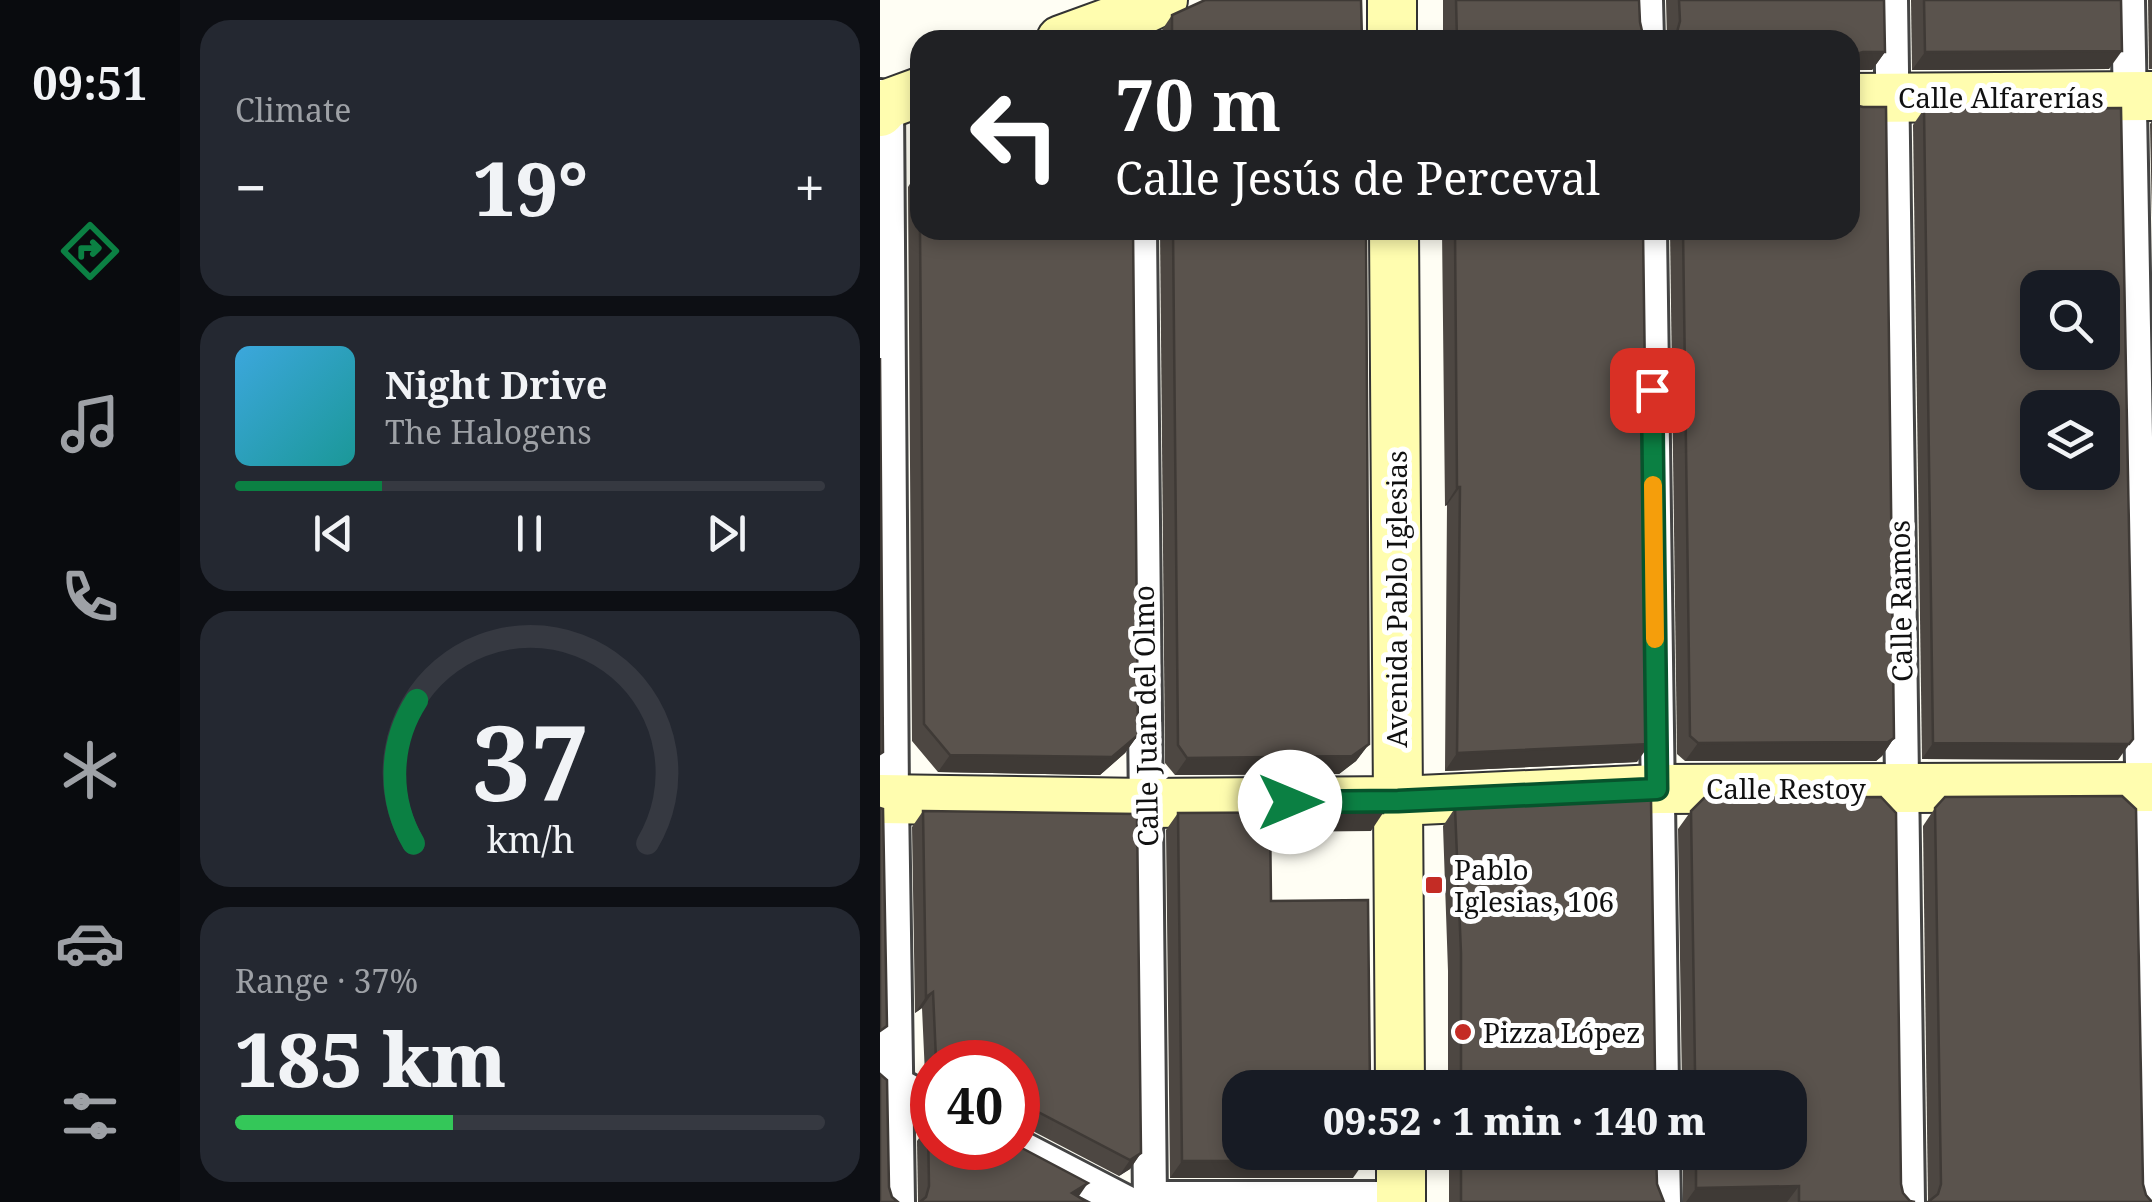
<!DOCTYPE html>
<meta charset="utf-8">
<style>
:root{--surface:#171b24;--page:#242831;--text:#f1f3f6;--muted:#9ea1a6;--line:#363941;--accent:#0b8043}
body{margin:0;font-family:"Noto Serif",serif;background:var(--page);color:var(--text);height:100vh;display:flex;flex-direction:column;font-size:38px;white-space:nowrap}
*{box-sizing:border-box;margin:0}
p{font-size:32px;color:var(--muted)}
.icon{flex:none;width:55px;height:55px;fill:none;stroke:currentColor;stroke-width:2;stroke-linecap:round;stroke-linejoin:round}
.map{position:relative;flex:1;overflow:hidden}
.panel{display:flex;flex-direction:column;gap:20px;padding:20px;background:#0d0f14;width:700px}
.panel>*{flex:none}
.top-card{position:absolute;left:30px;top:30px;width:950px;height:210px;border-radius:30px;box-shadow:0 5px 15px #0003;background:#202124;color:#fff;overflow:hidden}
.controls{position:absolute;left:1140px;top:270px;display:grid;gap:20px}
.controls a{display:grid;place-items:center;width:100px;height:100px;border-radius:20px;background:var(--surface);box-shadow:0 5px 15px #0003;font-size:50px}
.speed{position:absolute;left:30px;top:1040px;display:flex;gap:20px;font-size:50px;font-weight:700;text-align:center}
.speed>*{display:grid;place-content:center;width:130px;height:130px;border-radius:50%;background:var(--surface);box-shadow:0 5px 15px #0003;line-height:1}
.speed .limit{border:15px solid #d22;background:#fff;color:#111}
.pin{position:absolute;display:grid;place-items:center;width:85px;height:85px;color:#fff;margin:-42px;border-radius:20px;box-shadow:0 5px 15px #0006}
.me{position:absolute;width:110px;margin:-55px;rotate:90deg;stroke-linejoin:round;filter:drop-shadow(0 0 8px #0008)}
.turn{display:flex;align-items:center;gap:35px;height:210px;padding:0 40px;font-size:45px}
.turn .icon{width:130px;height:130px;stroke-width:2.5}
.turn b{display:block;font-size:70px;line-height:85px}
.big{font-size:75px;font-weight:800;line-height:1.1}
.panel .card{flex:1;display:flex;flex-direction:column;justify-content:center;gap:15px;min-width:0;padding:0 35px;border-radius:30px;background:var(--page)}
.panel .dial{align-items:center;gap:0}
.dial svg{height:260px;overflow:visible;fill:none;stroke:var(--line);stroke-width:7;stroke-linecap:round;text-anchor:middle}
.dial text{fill:var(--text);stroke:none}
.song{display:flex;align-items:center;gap:30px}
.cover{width:120px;height:120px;border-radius:15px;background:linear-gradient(135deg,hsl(200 70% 55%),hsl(180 70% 35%))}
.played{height:10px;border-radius:5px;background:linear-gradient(90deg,var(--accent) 25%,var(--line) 25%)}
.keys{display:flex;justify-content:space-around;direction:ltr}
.heat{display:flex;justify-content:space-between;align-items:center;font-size:55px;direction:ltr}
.charge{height:15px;border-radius:8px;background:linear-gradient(90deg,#34c759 37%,var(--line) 0)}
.trip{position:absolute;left:342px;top:1070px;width:585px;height:100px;border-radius:30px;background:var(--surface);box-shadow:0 5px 15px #0003;font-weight:800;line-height:100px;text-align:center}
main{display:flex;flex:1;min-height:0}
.dock{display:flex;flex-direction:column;width:180px;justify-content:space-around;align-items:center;background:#090b0e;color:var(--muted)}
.dock .icon{width:70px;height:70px}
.dock .current{color:var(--accent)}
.dock b{font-size:45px;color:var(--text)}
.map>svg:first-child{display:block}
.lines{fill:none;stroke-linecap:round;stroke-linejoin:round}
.street-casing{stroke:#444;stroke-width:38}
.secondary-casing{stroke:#333;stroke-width:52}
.street{stroke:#fff;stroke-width:32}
.secondary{stroke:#fffdaf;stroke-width:48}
.wall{fill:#4d4742}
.shaded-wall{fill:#3f3a36}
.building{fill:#5a534d;stroke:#3f3a36;stroke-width:2.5;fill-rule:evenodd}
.route-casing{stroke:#07532c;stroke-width:25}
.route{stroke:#0b8043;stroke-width:18}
.slow{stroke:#f59e0b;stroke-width:18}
.poi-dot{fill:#c42c25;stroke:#fff;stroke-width:4}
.labels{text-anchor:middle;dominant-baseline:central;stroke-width:10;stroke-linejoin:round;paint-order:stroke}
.street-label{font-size:28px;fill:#111;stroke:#fff}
.poi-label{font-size:28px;fill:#111;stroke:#fff;text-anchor:start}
</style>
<main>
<nav class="dock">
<b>09:51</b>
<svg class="icon current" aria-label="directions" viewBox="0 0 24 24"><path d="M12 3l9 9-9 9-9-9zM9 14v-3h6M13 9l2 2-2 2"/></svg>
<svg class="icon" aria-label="music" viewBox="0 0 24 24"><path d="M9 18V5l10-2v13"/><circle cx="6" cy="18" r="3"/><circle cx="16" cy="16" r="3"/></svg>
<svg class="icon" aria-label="phone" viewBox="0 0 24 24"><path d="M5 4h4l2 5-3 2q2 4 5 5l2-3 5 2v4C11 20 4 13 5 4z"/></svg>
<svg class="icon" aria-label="climate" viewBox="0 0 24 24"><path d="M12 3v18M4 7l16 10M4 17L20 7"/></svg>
<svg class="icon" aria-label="car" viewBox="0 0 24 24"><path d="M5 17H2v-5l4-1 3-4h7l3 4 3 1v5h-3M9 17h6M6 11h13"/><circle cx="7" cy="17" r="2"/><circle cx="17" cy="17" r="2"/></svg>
<svg class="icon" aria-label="filters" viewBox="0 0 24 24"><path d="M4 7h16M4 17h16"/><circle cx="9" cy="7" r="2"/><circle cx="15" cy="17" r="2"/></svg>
</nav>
<section class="panel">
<div class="card"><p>Climate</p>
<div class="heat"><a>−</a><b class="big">19°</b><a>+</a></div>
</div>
<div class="card">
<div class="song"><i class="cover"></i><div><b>Night Drive</b><p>The Halogens</p></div></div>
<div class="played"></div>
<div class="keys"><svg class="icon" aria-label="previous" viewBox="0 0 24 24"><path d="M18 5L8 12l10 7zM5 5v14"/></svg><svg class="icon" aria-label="pause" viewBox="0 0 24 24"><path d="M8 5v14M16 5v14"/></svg><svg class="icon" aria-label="next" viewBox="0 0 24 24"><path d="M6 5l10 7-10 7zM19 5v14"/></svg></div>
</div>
<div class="card dial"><svg viewBox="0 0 100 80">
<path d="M14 69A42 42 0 1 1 86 69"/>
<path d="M14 69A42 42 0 0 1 15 25" stroke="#0b8043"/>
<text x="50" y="56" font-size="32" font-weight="700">37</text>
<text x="50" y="72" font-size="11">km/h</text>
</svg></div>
<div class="card"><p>Range · 37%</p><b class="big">185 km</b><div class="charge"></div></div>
</section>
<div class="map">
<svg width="1272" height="1202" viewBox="0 0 1272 1202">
<rect width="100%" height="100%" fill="#fffef4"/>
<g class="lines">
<defs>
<g id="street">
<path d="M766,0L767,40"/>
<path d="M1011,0L1028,1202"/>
<path d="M1248,0L1270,1202"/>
<path d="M0,96L7,104L12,799L18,1202"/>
<path d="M260,230L270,1202"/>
<path d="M770,230L782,1088"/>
<path d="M0,1075L52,1103"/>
<path d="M138,1146L246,1202"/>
<path d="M783,1152L784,1202"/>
<path d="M270,1198H521"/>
</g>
<g id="secondary">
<path d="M512,0V40"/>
<path d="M181,40L258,12L283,0"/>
<path d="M970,98L1272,96"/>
<path d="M0,112L7,104L40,92"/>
<path d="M514,230L520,1088"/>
<path d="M0,799L266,803L518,801L777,789L1272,787"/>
<path d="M521,1152V1202"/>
</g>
</defs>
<use href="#street" class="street-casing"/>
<use href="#secondary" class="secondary-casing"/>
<use href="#street" class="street"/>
<use href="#secondary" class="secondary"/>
</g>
<g class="wall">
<path d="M563,0H759L760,22L762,31L769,39L773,40H563Z"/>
<path d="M786,0H1004L1005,52L992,70H970V40H787Z"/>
<path d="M1031,0H1241L1229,69L1032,70Z"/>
<path d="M1268,0H1272V69H1269Z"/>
<path d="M292,15L482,40H280V33Z"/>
<path d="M1044,109L1238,760L1042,759L1033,125Z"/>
<path d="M40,120V230L258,735L245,753L220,775L58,772L32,741L28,187L38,171Z"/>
<path d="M1272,121V218L1270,124Z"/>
<path d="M280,230H486L489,744L476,761L459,774L295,775L285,763Z"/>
<path d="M562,230H763L757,762L565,771L567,505L565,506Z"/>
<path d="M790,230H970L1014,738L1002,756L996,761H805L797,754Z"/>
<path d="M575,808L775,1070L777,1079L784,1087L787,1088H568V971L563,826Z"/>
<path d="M1055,808L1263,1184L1266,1195L1048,1202L1043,826Z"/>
<path d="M43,811L261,1153L250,1169L239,1176L147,1128L138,1126V1062H52V1079L45,1075L42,1008L35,1013L32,827Z"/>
<path d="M811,811L1021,1184L1023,1193L1030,1201L1035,1202H803V1152H910L802,1088L798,829Z"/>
<path d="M298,813L491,831H390L391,901L473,1178H290L286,830Z"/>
<path d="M48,1125L199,1197L207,1202H38L37,1141Z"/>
<path d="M569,1152H776L777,1184L784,1202H569Z"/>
</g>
<g class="shaded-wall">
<path d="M1242,51L1229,69L1032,70L1045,52Z"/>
<path d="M983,52H1005L992,70H970V56Z"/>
<path d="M577,487H580L567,505L565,506Z"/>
<path d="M258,735L245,753L220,775L58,772L70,755Z"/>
<path d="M1014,738L1002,756L996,761H805L818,743Z"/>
<path d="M1253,739L1238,760L1042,759L1053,743Z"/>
<path d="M489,744L476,761L459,774L295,775L307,758Z"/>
<path d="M770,744L757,762L565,771L577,753Z"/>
<path d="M503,813L491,831L378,832L390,814Z"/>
<path d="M53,992L42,1008L35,1013L46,997Z"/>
<path d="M149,1110L158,1112L147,1128L138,1126V1114Z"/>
<path d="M261,1153L250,1169L239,1176L250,1160Z"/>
<path d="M487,1158L473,1178H290L302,1161Z"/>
<path d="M208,1183L197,1199L192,1193Z"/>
<path d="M919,1186L907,1202H806L816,1188Z"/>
</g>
<g class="building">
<path d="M325,0H481L482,40H292V15Z"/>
<path d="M576,0H759L760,22L762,31L769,39L773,40H577Z"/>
<path d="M799,0H1004L1005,52H983L970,56V40H786L797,32L800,21Z"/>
<path d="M1044,0H1241L1242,51L1045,52Z"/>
<path d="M970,104L983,107H1006L1014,738L1008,742L818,743L810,736L803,230H970Z"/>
<path d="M1241,108L1253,739L1249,744L1053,743L1044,109ZM1158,288H1222V352H1158ZM1158,408H1222V472H1158Z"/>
<path d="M40,230H253L258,735L232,757L70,755L44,724Z"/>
<path d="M293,230H486L489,744L472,756L307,758L298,745Z"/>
<path d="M575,230H763L770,744L577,753L580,487H577Z"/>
<path d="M0,358L3,752L0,754Z"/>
<path d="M1242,796L1256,809L1263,1184L1266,1195L1272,1202H1048L1058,1194L1061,1184L1055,808L1065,797Z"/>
<path d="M1001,797L1016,813L1021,1184L1023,1193L1030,1201L1035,1202H919V1186L816,1188V1152H910V1088H804L812,1080L815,1070L811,811L824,798Z"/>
<path d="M771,799L775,1070L777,1079L784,1087L787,1088H581V953L575,808Z"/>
<path d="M0,808L3,809L7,1026L0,1031Z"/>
<path d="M43,811L257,814L261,1153L250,1160L158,1112L149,1110L138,1114V1062H62L56,1059L53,992L46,997Z"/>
<path d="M503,812V813L390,814L391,901L488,900L490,1088H360V1152H488L487,1158L485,1161H302L298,813Z"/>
<path d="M0,1074L7,1080L9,1187L12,1197L18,1202H0Z"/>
<path d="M52,1122V1148H138V1146L208,1183L192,1193L207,1202H40L46,1197L49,1186L48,1125Z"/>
<path d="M581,1152H776L777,1184L784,1202H581Z"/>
</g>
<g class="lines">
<defs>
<path id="route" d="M410,802L518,801L777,789L772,390"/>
</defs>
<use href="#route" class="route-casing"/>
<use href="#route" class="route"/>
<path class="slow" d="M773,485L775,639"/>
</g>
<g class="poi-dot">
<rect x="544" y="875" width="20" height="20" rx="5"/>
<circle cx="583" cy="1032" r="10"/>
</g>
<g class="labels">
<g class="street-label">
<text x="1121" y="97">Calle Alfarerías</text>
<text transform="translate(516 599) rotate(-90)">Avenida Pablo Iglesias</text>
<text transform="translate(1020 601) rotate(-91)">Calle Ramos</text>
<text transform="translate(265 716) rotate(-91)">Calle Juan del Olmo</text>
<text x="906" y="788">Calle Restoy</text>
</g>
<g class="poi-label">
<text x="574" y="869">Pablo<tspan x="574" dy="32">Iglesias, 106</tspan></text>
<text x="603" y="1032">Pizza López</text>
</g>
</g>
</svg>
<div class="controls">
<a><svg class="icon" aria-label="search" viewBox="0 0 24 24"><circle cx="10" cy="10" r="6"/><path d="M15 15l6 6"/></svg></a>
<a><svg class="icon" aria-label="layers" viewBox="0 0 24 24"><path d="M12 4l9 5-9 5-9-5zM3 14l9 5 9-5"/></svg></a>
</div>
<div class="speed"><div class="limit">40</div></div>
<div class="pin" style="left:772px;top:390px;background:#d93025"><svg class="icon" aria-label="arrive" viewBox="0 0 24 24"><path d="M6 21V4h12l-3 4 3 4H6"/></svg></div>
<svg class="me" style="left:410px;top:802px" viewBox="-20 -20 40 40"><circle r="19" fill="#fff"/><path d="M0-13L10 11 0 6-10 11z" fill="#0b8043"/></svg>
<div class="trip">09:52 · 1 min · 140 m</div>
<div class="top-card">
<div class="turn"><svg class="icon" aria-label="left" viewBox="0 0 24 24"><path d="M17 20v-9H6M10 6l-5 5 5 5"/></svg><div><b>70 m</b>Calle Jesús de Perceval</div></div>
</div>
</div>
</main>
